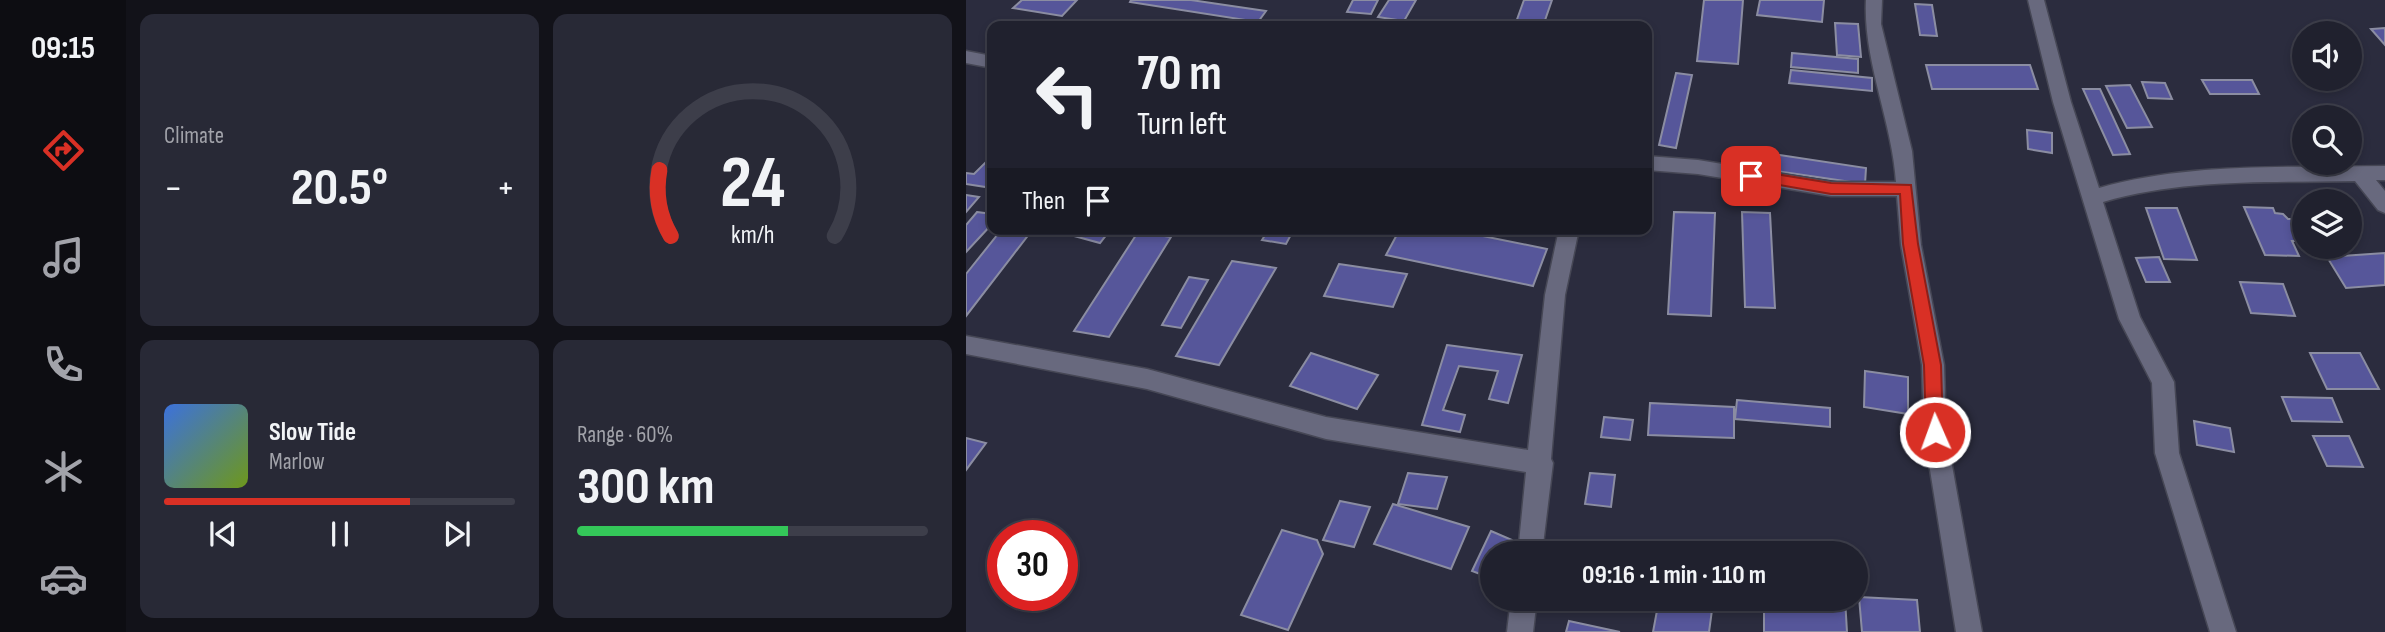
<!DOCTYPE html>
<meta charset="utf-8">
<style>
:root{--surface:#20212e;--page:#282936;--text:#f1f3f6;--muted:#a2a3aa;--line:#3d3e4a;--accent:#d93025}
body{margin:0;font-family:"Sofia Sans Condensed",sans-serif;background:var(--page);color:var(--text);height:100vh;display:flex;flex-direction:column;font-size:26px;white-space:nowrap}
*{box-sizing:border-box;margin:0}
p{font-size:23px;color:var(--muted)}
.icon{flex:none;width:38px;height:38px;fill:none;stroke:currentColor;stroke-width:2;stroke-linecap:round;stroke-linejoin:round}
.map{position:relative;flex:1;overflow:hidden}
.panel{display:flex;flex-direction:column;gap:14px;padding:14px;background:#121219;width:840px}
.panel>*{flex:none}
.guide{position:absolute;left:21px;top:21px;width:665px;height:214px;border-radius:14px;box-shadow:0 4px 10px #0003,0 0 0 2px var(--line);background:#20212e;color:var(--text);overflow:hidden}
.tools{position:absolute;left:1326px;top:21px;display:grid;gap:14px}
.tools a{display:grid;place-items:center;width:70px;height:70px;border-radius:50%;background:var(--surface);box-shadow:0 4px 10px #0003,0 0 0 2px var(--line);font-size:35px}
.speed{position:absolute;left:21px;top:520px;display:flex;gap:14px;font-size:35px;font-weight:700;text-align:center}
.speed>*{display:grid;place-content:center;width:91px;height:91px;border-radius:50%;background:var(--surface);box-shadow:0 4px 10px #0003,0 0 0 2px var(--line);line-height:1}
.speed .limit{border:10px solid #d22;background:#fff;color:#111}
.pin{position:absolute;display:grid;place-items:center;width:60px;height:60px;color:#fff;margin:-30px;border-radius:14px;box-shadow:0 4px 10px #0006}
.me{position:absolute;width:77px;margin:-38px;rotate:358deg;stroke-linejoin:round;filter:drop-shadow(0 0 5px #0008)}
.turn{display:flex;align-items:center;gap:24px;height:147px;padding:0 35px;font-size:32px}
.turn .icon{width:91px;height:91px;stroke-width:2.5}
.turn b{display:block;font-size:49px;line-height:60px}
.then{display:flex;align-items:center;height:66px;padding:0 35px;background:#0003;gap:14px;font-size:26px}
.big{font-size:52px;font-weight:700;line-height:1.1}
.panel .widget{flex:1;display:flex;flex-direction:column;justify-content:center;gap:10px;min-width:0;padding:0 24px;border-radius:14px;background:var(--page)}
.panel .dial{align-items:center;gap:0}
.dial svg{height:182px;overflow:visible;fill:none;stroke:var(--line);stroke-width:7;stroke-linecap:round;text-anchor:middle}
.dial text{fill:var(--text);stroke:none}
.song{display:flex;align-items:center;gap:21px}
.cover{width:84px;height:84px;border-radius:10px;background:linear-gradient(135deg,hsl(220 70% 55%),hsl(80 70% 35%))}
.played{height:7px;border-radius:4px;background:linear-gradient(90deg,var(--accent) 70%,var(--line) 70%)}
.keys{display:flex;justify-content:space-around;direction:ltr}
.heat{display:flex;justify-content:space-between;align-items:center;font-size:38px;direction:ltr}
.charge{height:10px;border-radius:5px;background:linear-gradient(90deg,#34c759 60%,var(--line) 0)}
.panel .tiles{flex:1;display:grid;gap:14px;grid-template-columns:repeat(2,1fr)}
.trip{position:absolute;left:514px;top:541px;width:388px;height:70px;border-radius:35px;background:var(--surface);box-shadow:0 4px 10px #0003,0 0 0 2px var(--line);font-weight:700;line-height:70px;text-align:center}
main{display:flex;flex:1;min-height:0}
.dock{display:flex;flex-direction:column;width:126px;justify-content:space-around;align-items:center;background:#0d0d12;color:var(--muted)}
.dock .icon{width:49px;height:49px}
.dock .active{color:var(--accent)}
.dock b{font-size:32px;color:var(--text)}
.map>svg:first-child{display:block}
.building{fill:#56569a;stroke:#8b8da2;stroke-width:2}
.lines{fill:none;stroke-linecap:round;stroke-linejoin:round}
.street-casing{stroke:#464755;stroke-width:3}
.street{fill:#68697e;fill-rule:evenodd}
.route{fill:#d93025;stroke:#8d1f18;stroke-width:2}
</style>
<main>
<nav class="dock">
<b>09:15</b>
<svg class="icon active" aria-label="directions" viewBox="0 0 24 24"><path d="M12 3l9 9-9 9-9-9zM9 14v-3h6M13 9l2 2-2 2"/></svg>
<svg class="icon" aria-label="music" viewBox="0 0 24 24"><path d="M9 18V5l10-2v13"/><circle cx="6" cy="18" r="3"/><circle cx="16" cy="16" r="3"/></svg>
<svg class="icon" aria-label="phone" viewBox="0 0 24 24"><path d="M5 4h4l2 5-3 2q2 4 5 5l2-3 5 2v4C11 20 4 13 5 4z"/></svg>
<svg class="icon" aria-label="climate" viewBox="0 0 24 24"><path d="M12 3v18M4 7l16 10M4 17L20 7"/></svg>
<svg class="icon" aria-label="car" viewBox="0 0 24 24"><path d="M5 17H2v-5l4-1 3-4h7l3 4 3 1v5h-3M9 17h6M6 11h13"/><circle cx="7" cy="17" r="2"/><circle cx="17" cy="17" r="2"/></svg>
</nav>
<section class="panel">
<div class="tiles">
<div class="widget"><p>Climate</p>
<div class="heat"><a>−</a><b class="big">20.5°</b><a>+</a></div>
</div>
<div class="widget dial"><svg viewBox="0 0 100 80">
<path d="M14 69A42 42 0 1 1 86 69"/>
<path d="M14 69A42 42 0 0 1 9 40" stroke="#d93025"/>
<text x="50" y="56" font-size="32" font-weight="700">24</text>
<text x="50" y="72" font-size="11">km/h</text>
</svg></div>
<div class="widget">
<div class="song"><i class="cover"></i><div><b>Slow Tide</b><p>Marlow</p></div></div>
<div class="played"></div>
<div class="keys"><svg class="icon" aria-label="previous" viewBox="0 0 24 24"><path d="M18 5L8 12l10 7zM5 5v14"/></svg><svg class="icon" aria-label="pause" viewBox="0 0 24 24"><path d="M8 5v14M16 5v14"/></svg><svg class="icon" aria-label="next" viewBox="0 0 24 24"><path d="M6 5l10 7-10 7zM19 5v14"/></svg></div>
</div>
<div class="widget"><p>Range · 60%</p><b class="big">300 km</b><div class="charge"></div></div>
</div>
</section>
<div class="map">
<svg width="1419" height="632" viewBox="0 0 1419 632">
<rect width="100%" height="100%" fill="#2b2c3e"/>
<g class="building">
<path d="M56,0H111L96,16L47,8Z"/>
<path d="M165,0H225L300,11L292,22L164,2Z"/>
<path d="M387,0H412L405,14L381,12Z"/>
<path d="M423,0H450L438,21L412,17Z"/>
<path d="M558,0H586L577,26L549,25Z"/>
<path d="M738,0H777L772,64L731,61Z"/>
<path d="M794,0H858L856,22L791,15Z"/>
<path d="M949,4L966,5L971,36L954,35Z"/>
<path d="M869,23L892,24L895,57L871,55Z"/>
<path d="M1419,28V45L1405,29Z"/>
<path d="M826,53L892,59V73L825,67Z"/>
<path d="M960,65H1064L1072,89H966Z"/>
<path d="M825,70L906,78V91L823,83Z"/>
<path d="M710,73L726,75L710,148L693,145Z"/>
<path d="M1236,80H1286L1293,94H1244Z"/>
<path d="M1176,82L1199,83L1206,99L1182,98Z"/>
<path d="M1164,85L1186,127L1161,128L1140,86Z"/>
<path d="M1117,89H1134L1164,154L1147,155Z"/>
<path d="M1061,130L1086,133V153L1062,149Z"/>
<path d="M807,154L900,168L899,184L804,170Z"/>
<path d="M20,162L26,163V188L0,184V173L8,174Z"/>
<path d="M0,195L13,197L0,212Z"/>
<path d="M1278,207L1307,208L1309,213L1317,214L1322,219H1335L1339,227V241H1326L1333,256L1299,255Z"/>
<path d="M1180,208H1211L1231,260L1198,259Z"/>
<path d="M11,212L26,214V224L0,252V225Z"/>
<path d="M708,212L749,213L745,316L702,314Z"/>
<path d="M776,212L804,213L809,308L779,307Z"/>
<path d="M36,229H67L0,316V274Z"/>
<path d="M95,229H145L134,243L93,232Z"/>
<path d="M303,229H328L320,244L296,240Z"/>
<path d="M434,229H482L581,249L567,286L420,255Z"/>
<path d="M172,232L205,237L143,337L108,331Z"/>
<path d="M1419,253V285L1380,288L1361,257Z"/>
<path d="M1193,257L1204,282H1180L1170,258Z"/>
<path d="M266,261L310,268L253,365L210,356Z"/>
<path d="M373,264L441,274L427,307L358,296Z"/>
<path d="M223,277L242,280L215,328L196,325Z"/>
<path d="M1274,282L1317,284L1329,316L1285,313Z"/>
<path d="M481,345L556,355L542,403L523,399L532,371L493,366L477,410L499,415L494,432L456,425Z"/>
<path d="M345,353L412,375L391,409L324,386Z"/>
<path d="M1344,353H1394L1413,389H1361Z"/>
<path d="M899,371L942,377V414L898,407Z"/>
<path d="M1316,397L1366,398L1376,422L1326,421Z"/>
<path d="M771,400L864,408V427L769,419Z"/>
<path d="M684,403L768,407V438L682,435Z"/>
<path d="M638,417L667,420L664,440L635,437Z"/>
<path d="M1228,421L1264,428L1268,452L1231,445Z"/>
<path d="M1347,436H1383L1397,467L1361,466Z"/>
<path d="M0,438L20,443L0,470Z"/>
<path d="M442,473L481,477L471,509L432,504Z"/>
<path d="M624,473L649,475L645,507L619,504Z"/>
<path d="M374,501L404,507L388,547L357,540Z"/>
<path d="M427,504L503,527L485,569L408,544Z"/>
<path d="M316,530L351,540L357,554L322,630L275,615Z"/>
<path d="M525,531L546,540L540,553H527V579L506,571Z"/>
<path d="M893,597L951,600L954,632H896Z"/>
<path d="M798,598H879L881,632H798Z"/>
<path d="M693,600L746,610L743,632H687Z"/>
<path d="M603,621L654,632H600Z"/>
</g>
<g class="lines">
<defs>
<g id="street">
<path d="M900,0H916L915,24L946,151L955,245L978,365L980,432L1016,632H990L958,432L956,365L935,245L931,196H865L732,174L681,170V156L732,160L865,182H930C926,121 897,61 900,0Z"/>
<path d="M1062,0H1078L1105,102L1133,188C1226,162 1322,168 1419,166V180H1410L1419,191V213L1412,210L1389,181C1304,183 1220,178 1137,202L1174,317L1208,382L1213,453L1270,632H1244L1189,453L1186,383L1153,319L1087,102Z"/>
<path d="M0,51L26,56V68L0,63Z"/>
<path d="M593,229H613L599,295L585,459L587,463L576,553H552L560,472L360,439L181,389L0,354V336L181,369L360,417L562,450L579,295Z"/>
<path d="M545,598H571L567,632H541Z"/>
</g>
</defs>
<use href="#street" class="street-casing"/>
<use href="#street" class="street"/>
</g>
<path class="route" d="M785,170L865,183L945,185L952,244L975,365L977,432L975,438L969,440L963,438L960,432L958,365L937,244L934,194H865L780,179V172Z"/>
</svg>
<div class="tools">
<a><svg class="icon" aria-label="sound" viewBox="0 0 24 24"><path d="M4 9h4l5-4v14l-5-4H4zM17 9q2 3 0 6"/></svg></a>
<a><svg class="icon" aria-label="search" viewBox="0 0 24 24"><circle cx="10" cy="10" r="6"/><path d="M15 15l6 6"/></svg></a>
<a><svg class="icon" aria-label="layers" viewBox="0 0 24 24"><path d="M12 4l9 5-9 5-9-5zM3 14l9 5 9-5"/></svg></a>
</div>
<div class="speed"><div class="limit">30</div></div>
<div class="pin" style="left:785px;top:176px;background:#d93025"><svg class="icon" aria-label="arrive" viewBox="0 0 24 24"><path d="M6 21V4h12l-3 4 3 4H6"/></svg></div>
<svg class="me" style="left:969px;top:432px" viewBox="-20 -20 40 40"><circle r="17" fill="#d93025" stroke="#fff" stroke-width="3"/><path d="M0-11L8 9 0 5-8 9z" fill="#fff"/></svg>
<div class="trip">09:16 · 1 min · 110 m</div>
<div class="guide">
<div class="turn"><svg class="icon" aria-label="left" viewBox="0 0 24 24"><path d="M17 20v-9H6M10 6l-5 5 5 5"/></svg><div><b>70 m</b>Turn left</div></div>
<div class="then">Then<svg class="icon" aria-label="arrive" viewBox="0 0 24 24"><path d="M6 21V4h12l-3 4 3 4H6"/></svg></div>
</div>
</div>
</main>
